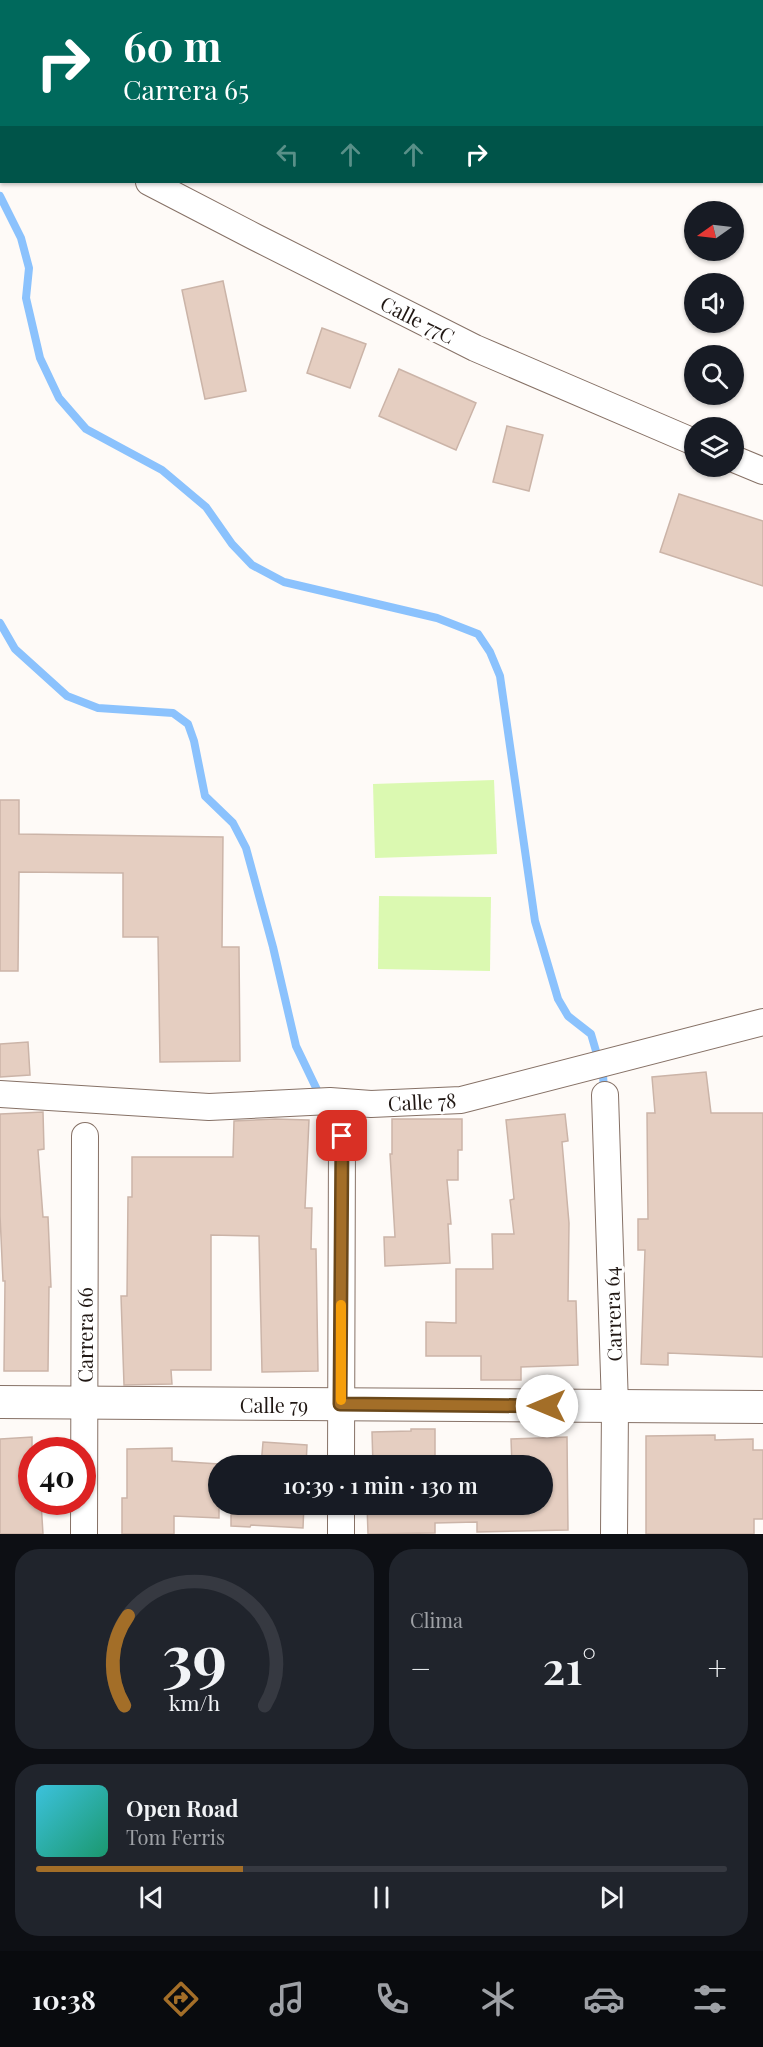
<!DOCTYPE html>
<html lang="es">
<meta charset="utf-8">
<style>
:root{--surface:#171b24;--page:#20242c;--text:#f1f3f6;--muted:#9ea1a6;--line:#363941;--accent:#a36e28}
body{margin:0;font-family:"Playfair Display",serif;background:var(--page);color:var(--text);height:100vh;display:flex;flex-direction:column;font-size:22px;white-space:nowrap}
*{box-sizing:border-box;margin:0}
p{font-size:20px;color:var(--muted)}
.icon{flex:none;width:33px;height:33px;fill:none;stroke:currentColor;stroke-width:2;stroke-linecap:round;stroke-linejoin:round}
.map{position:relative;height:1534px;overflow:hidden}
.side{display:flex;flex-direction:column;gap:15px;padding:15px;background:#0d0f14;flex:1}
.side>*{flex:none}
.hud{position:absolute;left:0px;top:0px;width:764px;height:183px;box-shadow:0 2px 4px #0004;background:#00695c;color:#fff;overflow:hidden}
.needle{width:39px;rotate:256deg}
.fabs{position:absolute;left:684px;top:201px;display:grid;gap:12px}
.fabs a{display:grid;place-items:center;width:60px;height:60px;border-radius:50%;background:var(--surface);box-shadow:0 2px 4px #0004;font-size:30px}
.speed{position:absolute;left:18px;top:1437px;display:flex;gap:12px;font-size:30px;font-weight:700;text-align:center}
.speed>*{display:grid;place-content:center;width:78px;height:78px;border-radius:50%;background:var(--surface);box-shadow:0 2px 4px #0004;line-height:1}
.speed .limit{border:9px solid #d22;background:#fff;color:#111}
.pin{position:absolute;display:grid;place-items:center;width:51px;height:51px;color:#fff;margin:-26px;border-radius:12px;box-shadow:0 3px 9px #0006}
.me{position:absolute;width:66px;margin:-33px;rotate:270deg;stroke-linejoin:round;filter:drop-shadow(0 0 4px #0008)}
.turn{display:flex;align-items:center;gap:21px;height:126px;padding:0 24px;font-size:27px}
.turn .icon{width:78px;height:78px;stroke-width:2.5}
.turn b{display:block;font-size:42px;line-height:51px}
.lanes{display:flex;align-items:center;height:57px;padding:0 24px;background:#0003;justify-content:center;gap:30px;direction:ltr}
.lanes .off{opacity:.35}
.big{font-size:45px;font-weight:600;line-height:1.1}
.side .tile{flex:1;display:flex;flex-direction:column;justify-content:center;gap:9px;min-width:0;padding:0 21px;border-radius:24px;background:var(--page)}
.side .dial{align-items:center;gap:0}
.dial svg{height:156px;overflow:visible;fill:none;stroke:var(--line);stroke-width:7;stroke-linecap:round;text-anchor:middle}
.dial text{fill:var(--text);stroke:none}
.song{display:flex;align-items:center;gap:18px}
.cover{width:72px;height:72px;border-radius:9px;background:linear-gradient(135deg,hsl(190 70% 55%),hsl(160 70% 35%))}
.played{height:6px;border-radius:3px;background:linear-gradient(90deg,var(--accent) 30%,var(--line) 30%)}
.keys{display:flex;justify-content:space-around;direction:ltr}
.heat{display:flex;justify-content:space-between;align-items:center;font-size:33px;direction:ltr}
.side .tiles{flex:1;display:grid;gap:15px;grid-template-columns:1fr 1fr}
.tile:last-child{grid-column:span 2}
.trip{position:absolute;left:208px;top:1455px;width:345px;height:60px;border-radius:30px;background:var(--surface);box-shadow:0 2px 4px #0004;font-weight:600;line-height:60px;text-align:center}
.tab-bar{display:flex;height:96px;justify-content:space-around;align-items:center;background:#090b0e;color:var(--muted)}
.tab-bar .icon{width:42px;height:42px}
.tab-bar .selected{color:var(--accent)}
.tab-bar b{font-size:27px;color:var(--text)}
.map>svg:first-child{display:block}
.green{fill:#dbf9b1}
.lines{fill:none;stroke-linecap:round;stroke-linejoin:round}
.stream{stroke:#8bc2fd;stroke-width:8}
.canal{stroke:#8bc2fd;stroke-width:26}
.building{fill:#e5cec1;stroke:#cbb4a8;stroke-width:1.5}
.minor-casing{stroke:#867166;stroke-width:28}
.tertiary-casing{stroke:#867166;stroke-width:34}
.minor{stroke:#fff;stroke-width:26}
.tertiary{stroke:#fff;stroke-width:32}
.route-casing{stroke:#6a481a;stroke-width:15}
.route{stroke:#a36e28;stroke-width:10}
.slow{stroke:#f59e0b;stroke-width:10}
.labels{text-anchor:middle;dominant-baseline:central;stroke-width:6;stroke-linejoin:round;paint-order:stroke}
.street-label{font-size:20px;fill:#211814;stroke:#fff}
</style>
<div class="map">
<svg width="763" height="1534" viewBox="0 0 763 1534">
<rect width="100%" height="100%" fill="#fefaf7"/>
<g class="green">
<path d="M494,780L497,854L375,858L373,784Z"/>
<path d="M379,896L491,897L490,971L378,969Z"/>
</g>
<g class="lines">
<g class="stream">
<path d="M0,196L21,238L29,268L26,298L40,358L59,398L86,429L162,470L206,507L232,544L252,565L284,582L437,618L478,634L490,652L500,676L535,921L558,999L568,1016L591,1034L603,1075L604,1090"/>
<path d="M0,623L15,649L67,696L98,708L173,713L188,724L194,741L205,796L233,823L246,848L273,947L296,1046L320,1096"/>
<path d="M326,1106L341,1132"/>
</g>
<g class="canal">
<path d="M707,0L710,2"/>
<path d="M762,23H763"/>
</g>
</g>
<g class="building">
<path d="M223,281L246,391L205,399L182,290Z"/>
<path d="M322,328L366,344L350,388L307,373Z"/>
<path d="M399,369L476,403L456,450L379,416Z"/>
<path d="M507,426L543,435L529,491L493,482Z"/>
<path d="M679,494L763,521V586L660,552Z"/>
<path d="M0,800H19V834L223,837L222,947H239L240,1061L160,1062L158,937H123V873L19,872L18,971H0Z"/>
<path d="M28,1042L30,1075L0,1077V1044Z"/>
<path d="M706,1072L711,1113H763V1357L668,1353V1365L641,1364L645,1250H638V1219H648L647,1113H655L652,1077Z"/>
<path d="M43,1112L44,1149L38,1150L43,1217H48L51,1287H49L48,1371H4L5,1281H3L0,1215V1114Z"/>
<path d="M565,1114L568,1141L562,1142L569,1223L568,1301H576L578,1365L521,1367V1380H481V1356H426V1322L456,1323V1269H493L492,1234H514L510,1200L514,1199L506,1120Z"/>
<path d="M275,1119L309,1120L305,1208H312L311,1249H316L318,1371L262,1372L259,1236L211,1235V1370H171L172,1384L124,1385L121,1296H127L128,1197H132V1157H233L234,1121Z"/>
<path d="M392,1119H462V1150H458V1180H447L451,1224H448L450,1263L385,1266L384,1237H395L390,1154H392Z"/>
<path d="M411,1429H435V1466H373L372,1432L411,1431Z"/>
<path d="M715,1435V1440L753,1439V1450H763V1519H754V1534H646V1436Z"/>
<path d="M32,1437V1502H41L43,1534H0V1439Z"/>
<path d="M567,1437L568,1530L477,1532V1522L435,1523V1533L368,1534L367,1504H543V1466H512L511,1439Z"/>
<path d="M263,1442L307,1445L306,1466H261Z"/>
<path d="M172,1448V1461L219,1464V1518L174,1516V1534H122V1498H127V1449Z"/>
<path d="M231,1504H304L303,1528L251,1525L250,1527L231,1526Z"/>
</g>
<g class="lines">
<defs>
<g id="minor">
<path d="M0,118H2"/>
<path d="M149,182L255,237L475,348L694,442"/>
<path d="M734,459L763,471"/>
<path d="M0,1094L209,1107L330,1101L371,1104L461,1100L763,1022"/>
<path d="M605,1095L615,1406L614,1534"/>
<path d="M341,1466L342,1136"/>
<path d="M341,1504V1534"/>
<path d="M84,1534L85,1136"/>
</g>
<path id="tertiary" d="M0,1402L763,1407"/>
</defs>
<use href="#minor" class="minor-casing"/>
<use href="#tertiary" class="tertiary-casing"/>
<use href="#minor" class="minor"/>
<use href="#tertiary" class="tertiary"/>
</g>
<g class="lines">
<defs>
<path id="route" d="M342,1136L340,1404L547,1406"/>
</defs>
<use href="#route" class="route-casing"/>
<use href="#route" class="route"/>
<path class="slow" d="M341,1400V1305"/>
</g>
<g class="labels">
<g class="street-label">
<text transform="translate(418 319) rotate(27)">Calle 77C</text>
<text transform="translate(422 1101) rotate(-3)">Calle 78</text>
<text transform="translate(612 1314) rotate(-92)">Carrera 64</text>
<text transform="translate(84 1335) rotate(-90)">Carrera 66</text>
<text x="274" y="1404">Calle 79</text>
</g>
</g>
</svg>
<div class="fabs">
<a><svg class="needle" viewBox="-14 -14 28 28"><path d="M0-13l5 13h-10z" fill="#e53935"/><path d="M0 13l5-13h-10z" fill="#9ea1a6"/></svg></a>
<a><svg class="icon" aria-label="sound" viewBox="0 0 24 24"><path d="M4 9h4l5-4v14l-5-4H4zM17 9q2 3 0 6"/></svg></a>
<a><svg class="icon" aria-label="search" viewBox="0 0 24 24"><circle cx="10" cy="10" r="6"/><path d="M15 15l6 6"/></svg></a>
<a><svg class="icon" aria-label="layers" viewBox="0 0 24 24"><path d="M12 4l9 5-9 5-9-5zM3 14l9 5 9-5"/></svg></a>
</div>
<div class="speed"><div class="limit">40</div></div>
<div class="pin" style="left:342px;top:1136px;background:#d93025"><svg class="icon" aria-label="arrive" viewBox="0 0 24 24"><path d="M6 21V4h12l-3 4 3 4H6"/></svg></div>
<svg class="me" style="left:547px;top:1406px" viewBox="-20 -20 40 40"><circle r="19" fill="#fff"/><path d="M0-13L10 11 0 6-10 11z" fill="#a36e28"/></svg>
<div class="trip">10:39 · 1 min · 130 m</div>
<div class="hud">
<div class="turn"><svg class="icon" aria-label="right" viewBox="0 0 24 24"><path d="M7 20v-9h11M14 6l5 5-5 5"/></svg><div><b>60 m</b>Carrera 65</div></div>
<div class="lanes"><svg class="icon off" aria-label="left" viewBox="0 0 24 24"><path d="M17 20v-9H6M10 6l-5 5 5 5"/></svg><svg class="icon off" aria-label="ahead" viewBox="0 0 24 24"><path d="M12 20V5M6 11l6-6 6 6"/></svg><svg class="icon off" aria-label="ahead" viewBox="0 0 24 24"><path d="M12 20V5M6 11l6-6 6 6"/></svg><svg class="icon" aria-label="right" viewBox="0 0 24 24"><path d="M7 20v-9h11M14 6l5 5-5 5"/></svg></div>
</div>
</div>
<section class="side">
<div class="tiles">
<div class="tile dial"><svg viewBox="0 0 100 80">
<path d="M14 69A42 42 0 1 1 86 69"/>
<path d="M14 69A42 42 0 0 1 16 23" stroke="#a36e28"/>
<text x="50" y="56" font-size="32" font-weight="700">39</text>
<text x="50" y="72" font-size="11">km/h</text>
</svg></div>
<div class="tile"><p>Clima</p>
<div class="heat"><a>−</a><b class="big">21°</b><a>+</a></div>
</div>
<div class="tile">
<div class="song"><i class="cover"></i><div><b>Open Road</b><p>Tom Ferris</p></div></div>
<div class="played"></div>
<div class="keys"><svg class="icon" aria-label="previous" viewBox="0 0 24 24"><path d="M18 5L8 12l10 7zM5 5v14"/></svg><svg class="icon" aria-label="pause" viewBox="0 0 24 24"><path d="M8 5v14M16 5v14"/></svg><svg class="icon" aria-label="next" viewBox="0 0 24 24"><path d="M6 5l10 7-10 7zM19 5v14"/></svg></div>
</div>
</div>
</section>
<nav class="tab-bar">
<b>10:38</b>
<svg class="icon selected" aria-label="directions" viewBox="0 0 24 24"><path d="M12 3l9 9-9 9-9-9zM9 14v-3h6M13 9l2 2-2 2"/></svg>
<svg class="icon" aria-label="music" viewBox="0 0 24 24"><path d="M9 18V5l10-2v13"/><circle cx="6" cy="18" r="3"/><circle cx="16" cy="16" r="3"/></svg>
<svg class="icon" aria-label="phone" viewBox="0 0 24 24"><path d="M5 4h4l2 5-3 2q2 4 5 5l2-3 5 2v4C11 20 4 13 5 4z"/></svg>
<svg class="icon" aria-label="climate" viewBox="0 0 24 24"><path d="M12 3v18M4 7l16 10M4 17L20 7"/></svg>
<svg class="icon" aria-label="car" viewBox="0 0 24 24"><path d="M5 17H2v-5l4-1 3-4h7l3 4 3 1v5h-3M9 17h6M6 11h13"/><circle cx="7" cy="17" r="2"/><circle cx="17" cy="17" r="2"/></svg>
<svg class="icon" aria-label="filters" viewBox="0 0 24 24"><path d="M4 7h16M4 17h16"/><circle cx="9" cy="7" r="2"/><circle cx="15" cy="17" r="2"/></svg>
</nav>
